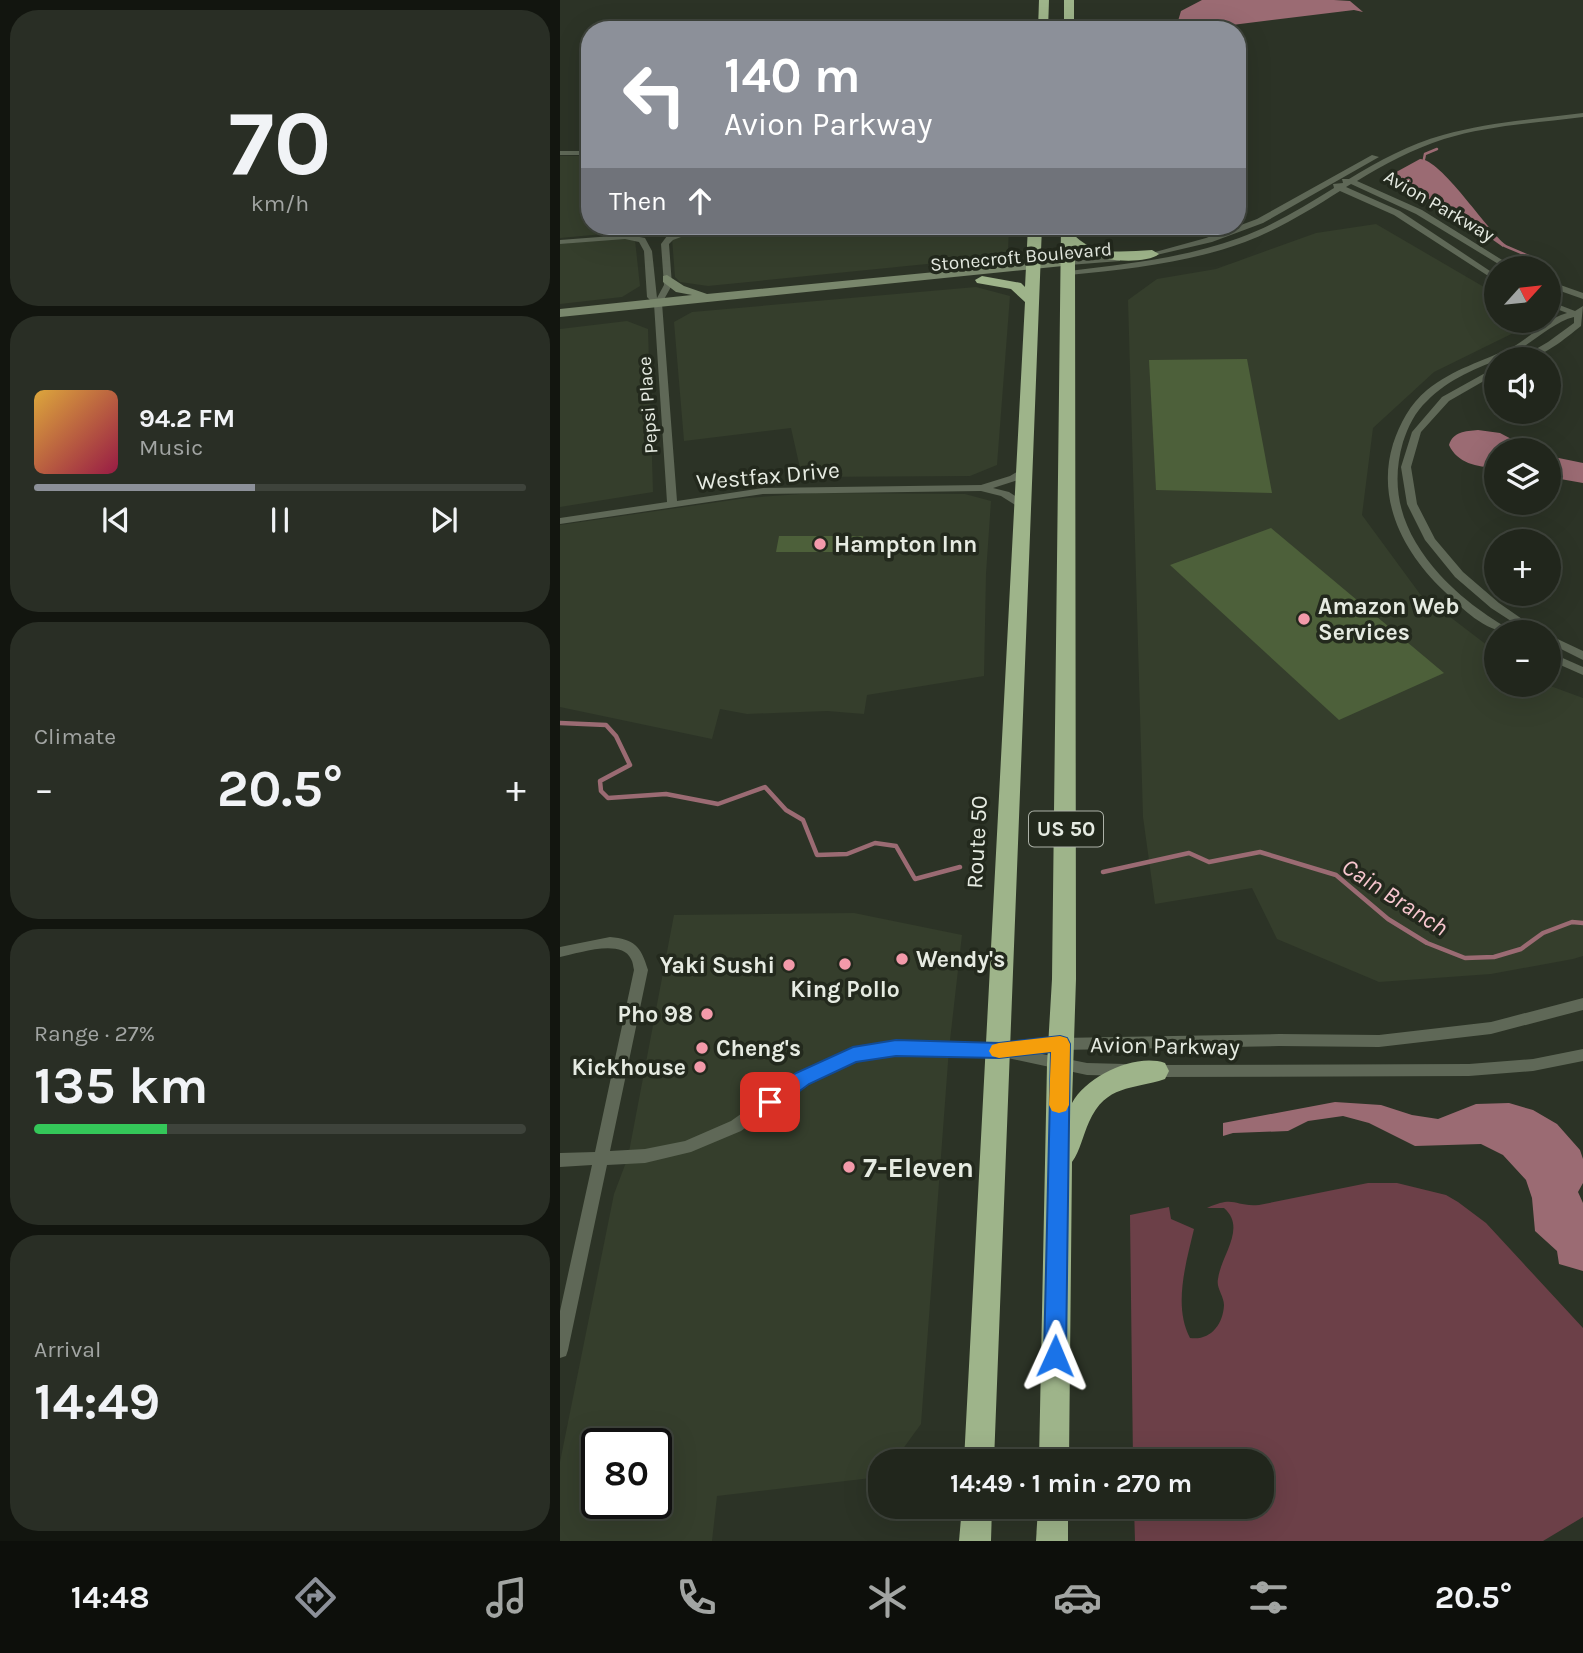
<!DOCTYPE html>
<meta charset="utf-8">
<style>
:root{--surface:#21261c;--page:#292e25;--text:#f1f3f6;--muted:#a2a5a3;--line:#3e433b;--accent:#8c9099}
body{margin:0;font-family:Karla,sans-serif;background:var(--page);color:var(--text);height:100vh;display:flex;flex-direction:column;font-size:26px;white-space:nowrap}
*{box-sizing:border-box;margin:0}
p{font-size:23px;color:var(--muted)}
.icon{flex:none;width:38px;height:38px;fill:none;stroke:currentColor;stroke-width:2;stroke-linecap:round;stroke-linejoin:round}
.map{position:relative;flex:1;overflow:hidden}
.details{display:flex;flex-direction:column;gap:10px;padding:10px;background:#12150f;width:560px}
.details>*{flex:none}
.hud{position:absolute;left:21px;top:21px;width:665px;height:214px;border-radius:28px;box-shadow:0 7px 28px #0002,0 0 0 2px var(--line);background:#8c9099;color:#fff;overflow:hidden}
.needle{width:46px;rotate:63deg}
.fabs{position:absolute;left:924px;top:256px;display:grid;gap:14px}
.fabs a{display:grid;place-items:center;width:77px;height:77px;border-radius:50%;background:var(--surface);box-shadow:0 7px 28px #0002,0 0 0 2px var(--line);font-size:35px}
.speed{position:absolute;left:21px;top:1428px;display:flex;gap:14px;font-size:35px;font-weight:700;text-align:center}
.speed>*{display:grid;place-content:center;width:91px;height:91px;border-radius:50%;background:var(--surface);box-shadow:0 7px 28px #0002,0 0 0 2px var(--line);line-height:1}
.speed .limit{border:4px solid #111;border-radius:10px;background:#fff;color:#111}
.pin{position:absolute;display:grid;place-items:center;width:60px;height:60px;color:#fff;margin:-30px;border-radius:14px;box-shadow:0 4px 10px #0006}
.me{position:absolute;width:77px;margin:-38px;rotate:1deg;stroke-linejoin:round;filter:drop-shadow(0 0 5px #0008)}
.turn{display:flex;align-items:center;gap:24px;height:147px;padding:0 28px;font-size:32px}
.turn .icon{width:91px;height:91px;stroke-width:2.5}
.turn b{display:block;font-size:49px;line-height:60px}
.then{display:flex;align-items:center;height:66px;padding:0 28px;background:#0003;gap:14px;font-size:26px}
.big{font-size:52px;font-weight:700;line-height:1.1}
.details .widget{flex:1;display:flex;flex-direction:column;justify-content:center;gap:10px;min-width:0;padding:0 24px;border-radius:28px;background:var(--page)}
.details .dial{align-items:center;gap:0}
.dial b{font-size:91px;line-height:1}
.song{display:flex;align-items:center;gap:21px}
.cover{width:84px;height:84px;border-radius:10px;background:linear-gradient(135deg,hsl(40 70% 55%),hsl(340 70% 35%))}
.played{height:7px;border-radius:4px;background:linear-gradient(90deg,var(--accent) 45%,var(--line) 45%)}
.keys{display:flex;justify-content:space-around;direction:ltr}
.heat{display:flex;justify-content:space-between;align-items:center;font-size:38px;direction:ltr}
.charge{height:10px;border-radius:5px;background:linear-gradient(90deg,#34c759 27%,var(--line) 0)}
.trip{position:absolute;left:308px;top:1449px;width:406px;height:70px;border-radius:28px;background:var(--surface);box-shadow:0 7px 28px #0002,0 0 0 2px var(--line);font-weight:700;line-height:70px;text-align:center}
.tab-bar{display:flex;height:112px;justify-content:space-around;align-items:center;background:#0d0f0b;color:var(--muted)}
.tab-bar .icon{width:49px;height:49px}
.tab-bar .current{color:var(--accent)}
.tab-bar b{font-size:32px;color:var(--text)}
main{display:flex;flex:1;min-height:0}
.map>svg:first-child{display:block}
.built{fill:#353e2c;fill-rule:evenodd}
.green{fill:#6c4048}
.water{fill:#9b6b73}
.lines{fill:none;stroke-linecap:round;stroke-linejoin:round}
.stream-far1{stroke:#9b6b73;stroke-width:2.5}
.stream{stroke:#9b6b73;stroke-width:4.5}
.building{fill:#4d603a}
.street{fill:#5f6857;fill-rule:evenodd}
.secondary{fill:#79876c;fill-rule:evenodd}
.highway{fill:#9eb48a;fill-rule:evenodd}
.route{fill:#1a73e8;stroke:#114b97;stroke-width:2}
.slow{fill:#f59e0b}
.poi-dot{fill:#f39aaa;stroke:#23291d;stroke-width:2.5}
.labels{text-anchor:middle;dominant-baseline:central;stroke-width:7;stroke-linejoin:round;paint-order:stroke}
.far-street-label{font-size:19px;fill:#e6ebe2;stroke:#23291d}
.shield{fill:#23291d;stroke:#acb1a7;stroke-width:2}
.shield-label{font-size:21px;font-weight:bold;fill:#e6ebe2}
.street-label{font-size:23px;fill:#e6ebe2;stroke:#23291d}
.poi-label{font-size:23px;font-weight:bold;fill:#e6ebe2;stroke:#23291d;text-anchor:start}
.water-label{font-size:24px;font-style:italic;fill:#f8c7cf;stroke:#23291d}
.near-poi-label{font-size:28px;font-weight:bold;fill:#e6ebe2;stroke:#23291d;text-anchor:start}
</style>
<main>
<section class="details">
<div class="widget dial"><b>70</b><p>km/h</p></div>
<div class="widget">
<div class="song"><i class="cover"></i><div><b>94.2 FM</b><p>Music</p></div></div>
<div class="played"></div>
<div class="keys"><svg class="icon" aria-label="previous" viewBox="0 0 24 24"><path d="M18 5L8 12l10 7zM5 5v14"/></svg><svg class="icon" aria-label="pause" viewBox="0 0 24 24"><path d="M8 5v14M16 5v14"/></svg><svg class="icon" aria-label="next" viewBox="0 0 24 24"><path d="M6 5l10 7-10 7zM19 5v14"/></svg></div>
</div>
<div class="widget"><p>Climate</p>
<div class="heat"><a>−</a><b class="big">20.5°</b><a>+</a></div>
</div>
<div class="widget"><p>Range · 27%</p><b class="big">135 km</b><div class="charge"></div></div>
<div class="widget"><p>Arrival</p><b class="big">14:49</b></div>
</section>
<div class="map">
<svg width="1023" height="1541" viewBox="0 0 1023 1541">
<rect width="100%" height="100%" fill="#2c3326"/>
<g class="built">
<path d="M0,156H30V226H131L0,238Z"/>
<path d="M816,224L936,294V320H980L874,372L813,428L802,515L860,594L936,652V684H985L1023,698V956L1013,959L931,974L819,982L717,939L692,888L595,904L583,817L568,300L597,279L656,269L756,233Z"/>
<path d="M187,226H449L448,252L437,257L148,286L120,282L115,277L112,238L125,232Z"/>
<path d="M63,238L75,240L80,286L62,297L0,304V244Z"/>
<path d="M416,287L450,296L437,465L410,476L242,477L231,428L124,441L114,322L132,312Z"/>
<path d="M67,321L88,329L93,492L0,507V329Z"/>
<path d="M255,493L405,494L431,501L426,574L424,676L307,695L304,714L267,711L187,714L160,709L152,739L0,707V525L186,498Z"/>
<path d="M294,913L402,935L389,1049L361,1424L334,1461H320V1477L157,1496L152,1541H0V1462L54,1194L68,1157L114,915ZM37,1444H96V1503H37Z"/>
</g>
<path class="green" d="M808,1183H837L886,1195L898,1202L926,1223L1023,1328V1517L983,1541H575L574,1507H702V1461H573L570,1215L609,1207L611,1219L634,1229C626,1263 613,1306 630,1338C650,1341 663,1325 664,1305C664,1296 656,1288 658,1279C661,1255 687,1228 664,1208H647C676,1195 673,1207 699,1205Z"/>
<g class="water">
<path d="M642,0H774L790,1L803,12L794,10L672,25C657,30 628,37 618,21L621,11Z"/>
<path d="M860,159C881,159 926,229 946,245L943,247L892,211L830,178L829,176Z"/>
<path d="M918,430L940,433L972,450H936V468C917,467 897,463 889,445C893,432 905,431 918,430Z"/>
<path d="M989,456L1023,463V483L989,477Z"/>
<path d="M775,1102L821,1105L852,1115L878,1119L916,1104L949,1103L973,1110L997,1124L1020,1150L1023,1159V1183L1018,1192L1023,1203V1271L999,1264L997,1251L975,1231L972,1198L966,1180L943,1155L921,1144L855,1146L809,1123L783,1116L748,1121L728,1131L673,1133L663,1136V1123Z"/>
</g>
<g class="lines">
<g class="stream-far1">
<path d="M864,159L865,154L877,149"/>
<path d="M945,246L971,257"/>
</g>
<g class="stream">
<path d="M0,723L46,725L56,736L70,765L40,781L41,791L48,798L106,794L158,804L205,787L226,810L243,820L257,855L287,854L315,843L336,846L355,879L400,867"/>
<path d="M543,872L629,853L649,862L700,852L776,875L828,919L867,943L905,958L934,957L961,949L983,933L1012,922L1023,923"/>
</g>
</g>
<g class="building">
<path d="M687,359L712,493L596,490L589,360Z"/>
<path d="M711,528L884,673L779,720L610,565Z"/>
<path d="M219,536H303L300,552H216Z"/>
</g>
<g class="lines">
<g class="street">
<path d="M1023,113V117C977,123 929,125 884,139C853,149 824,164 797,181L862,210L955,268H945L856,214L791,184L786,187L840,211L936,275V281L834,215L780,191C750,210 719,229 685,242C628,263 568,269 509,275L505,273L509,271C566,264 624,258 679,238C713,226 743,207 774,188L773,184L783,183L782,179H789C819,161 849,144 883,135C928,122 976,119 1023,113Z"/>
<rect x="0" y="151" width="30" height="4"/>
<path d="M812,155L819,157L703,223L652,242L592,256L588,254L646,238L697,219Z"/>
<path d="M136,226H169L165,228L129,231V234L113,240L109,244L112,285L102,303L117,501L203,488L421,485L450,476L465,467L470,470L458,480L433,488L449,492L468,504V508H460L441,496L421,491L203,494L0,524V518L107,502L94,304L87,297L84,251L79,242L65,239L0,244V240L65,235V231H68ZM120,232L107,236L101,244L104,285L97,298L92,251L85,238L69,235Z"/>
<path d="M557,257H560V261L509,265L505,263L509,261Z"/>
<path d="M989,281L1023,293V299L989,287Z"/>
<path d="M989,301L1015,311L1023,306L1021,326C1003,340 982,359 959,359L988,342L1014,323V317C992,322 969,347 945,357C919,367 888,379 867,401C855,412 848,427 843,442C828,494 845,536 880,575C893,589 908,602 924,613C933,620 943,624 950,632C925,632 902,608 884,591C843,552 816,500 833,444C840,423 850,404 867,390C893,369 923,361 953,347C971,337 986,319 1007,313L989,306Z"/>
<path d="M936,367V374L889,401L861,432L851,467L857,504L875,539L903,572L939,603L981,632H968L931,608L895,577L865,540L847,504L841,467L852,432L882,397Z"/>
<path d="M989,635L1023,651V660L989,643Z"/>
<path d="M989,652L1023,667V675L989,660Z"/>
<path d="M50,937C74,939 81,946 88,970L50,1151L85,1149L125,1141L171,1121L237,1074L264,1060L314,1045L336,1042L439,1045L500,1038L719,1034L819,1035L931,1022L1023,998V1010L931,1034L819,1047L719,1046L500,1050L477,1053L527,1063L565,1064L570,1066L572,1070L570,1074L565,1076L527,1075L443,1057L336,1054L314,1057L273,1069L247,1082L181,1131L131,1152L85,1163L47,1165L8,1350L6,1356L0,1358V1311L32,1165L0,1167V1153L35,1152L74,970C73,966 73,962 71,959C61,938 17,954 0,957V947Z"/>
<path d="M1023,1049V1061L973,1071L909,1076L594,1077L589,1075L587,1071L589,1067L594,1065L909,1064L973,1059Z"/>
</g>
<path class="secondary" d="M509,259L513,261V265L0,317V309L132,295L116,292L103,282V276L107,275L124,286L147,294Z"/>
<g class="highway">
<path d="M479,0H489L488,30H478Z"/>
<rect x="504" y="0" width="10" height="30"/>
<path d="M468,226H482L434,1461H404L465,302L451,289L417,283L415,280L422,276L461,283L465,287Z"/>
<path d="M501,226H515V236C536,257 565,251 592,250L599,254C584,266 532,260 515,250L516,979L512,1103C527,1076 575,1053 605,1063L609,1071L605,1079C572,1090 546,1084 529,1122C523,1135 520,1151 512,1162L509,1461H479L487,1064L492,979Z"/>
<path d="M402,1507H432L431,1541H399Z"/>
<path d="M478,1507H508V1541H476Z"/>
</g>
</g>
<path class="route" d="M500,1036L507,1038L510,1044L506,1356L503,1364L495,1367L487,1364L484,1356L491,1052L439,1058L336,1056L296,1062L249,1084L217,1108L210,1111L203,1108L200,1102L203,1097L236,1073L293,1047L336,1040L439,1043Z"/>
<path class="slow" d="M500,1036L507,1038L510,1044L509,1105L506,1111L499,1113L492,1111L489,1105L491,1052L439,1058L432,1056L429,1051L432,1045L439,1043Z"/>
<g class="poi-dot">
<circle cx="260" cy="544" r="7"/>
<circle cx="744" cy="619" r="7"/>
<circle cx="342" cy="959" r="7"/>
<circle cx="285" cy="964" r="7"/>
<circle cx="229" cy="965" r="7"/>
<circle cx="147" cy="1014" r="7"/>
<circle cx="142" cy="1048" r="7"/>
<circle cx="140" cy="1067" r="7"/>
<circle cx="289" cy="1167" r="7"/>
</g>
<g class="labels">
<g class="far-street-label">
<text transform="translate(879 206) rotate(30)">Avion Parkway</text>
<text transform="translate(461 257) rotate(-5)">Stonecroft Boulevard</text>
<text transform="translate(88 405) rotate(-94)">Pepsi Place</text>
</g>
<rect class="shield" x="469" y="811.5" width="74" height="35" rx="5"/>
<g class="shield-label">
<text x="506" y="829">US 50</text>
</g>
<g class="street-label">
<text transform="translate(208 476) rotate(-5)">Westfax Drive</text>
<text transform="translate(417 842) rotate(-87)">Route 50</text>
<text transform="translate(605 1046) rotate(1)">Avion Parkway</text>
</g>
<g class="poi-label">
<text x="274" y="544">Hampton Inn</text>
<text x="758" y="606">Amazon Web<tspan x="758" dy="26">Services</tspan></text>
<text x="356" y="959">Wendy's</text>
<text x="215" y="965" text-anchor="end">Yaki Sushi</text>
<text x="285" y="989" text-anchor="middle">King Pollo</text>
<text x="133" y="1014" text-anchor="end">Pho 98</text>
<text x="156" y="1048">Cheng's</text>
<text x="126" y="1067" text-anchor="end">Kickhouse</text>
</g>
<g class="water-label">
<text transform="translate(835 897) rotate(33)">Cain Branch</text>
</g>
<g class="near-poi-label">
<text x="303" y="1167">7-Eleven</text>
</g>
</g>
</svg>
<div class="fabs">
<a><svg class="needle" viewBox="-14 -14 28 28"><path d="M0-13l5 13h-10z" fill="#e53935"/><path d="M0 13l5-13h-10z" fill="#a2a5a3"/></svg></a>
<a><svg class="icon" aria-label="sound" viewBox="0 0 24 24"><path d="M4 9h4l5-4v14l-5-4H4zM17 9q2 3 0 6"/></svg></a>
<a><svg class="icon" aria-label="layers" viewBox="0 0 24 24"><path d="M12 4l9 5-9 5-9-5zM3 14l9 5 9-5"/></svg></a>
<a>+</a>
<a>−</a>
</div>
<div class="speed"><div class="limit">80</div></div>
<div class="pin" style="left:210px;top:1102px;background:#d93025"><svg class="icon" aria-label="arrive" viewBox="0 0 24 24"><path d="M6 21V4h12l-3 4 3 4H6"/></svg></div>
<svg class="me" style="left:495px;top:1356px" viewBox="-20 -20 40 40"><path d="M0-17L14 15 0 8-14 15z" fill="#1a73e8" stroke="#fff" stroke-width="4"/></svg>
<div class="trip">14:49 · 1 min · 270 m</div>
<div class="hud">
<div class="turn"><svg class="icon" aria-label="left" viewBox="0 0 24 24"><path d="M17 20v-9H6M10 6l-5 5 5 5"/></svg><div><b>140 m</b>Avion Parkway</div></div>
<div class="then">Then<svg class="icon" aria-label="ahead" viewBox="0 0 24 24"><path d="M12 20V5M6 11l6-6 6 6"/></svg></div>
</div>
</div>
</main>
<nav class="tab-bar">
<b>14:48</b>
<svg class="icon current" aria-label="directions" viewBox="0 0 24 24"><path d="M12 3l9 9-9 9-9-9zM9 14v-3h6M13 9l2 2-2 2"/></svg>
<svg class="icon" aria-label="music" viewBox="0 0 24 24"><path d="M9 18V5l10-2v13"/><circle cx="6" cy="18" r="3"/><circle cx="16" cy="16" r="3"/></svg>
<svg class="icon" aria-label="phone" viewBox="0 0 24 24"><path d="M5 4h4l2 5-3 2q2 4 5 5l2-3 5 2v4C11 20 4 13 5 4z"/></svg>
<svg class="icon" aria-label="climate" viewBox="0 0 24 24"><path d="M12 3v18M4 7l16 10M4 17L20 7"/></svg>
<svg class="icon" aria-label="car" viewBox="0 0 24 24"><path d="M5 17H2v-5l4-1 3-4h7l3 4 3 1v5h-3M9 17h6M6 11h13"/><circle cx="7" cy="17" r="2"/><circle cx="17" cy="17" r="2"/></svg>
<svg class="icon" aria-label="filters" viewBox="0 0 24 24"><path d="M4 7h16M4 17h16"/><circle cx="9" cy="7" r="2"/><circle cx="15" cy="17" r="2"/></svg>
<b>20.5°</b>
</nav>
